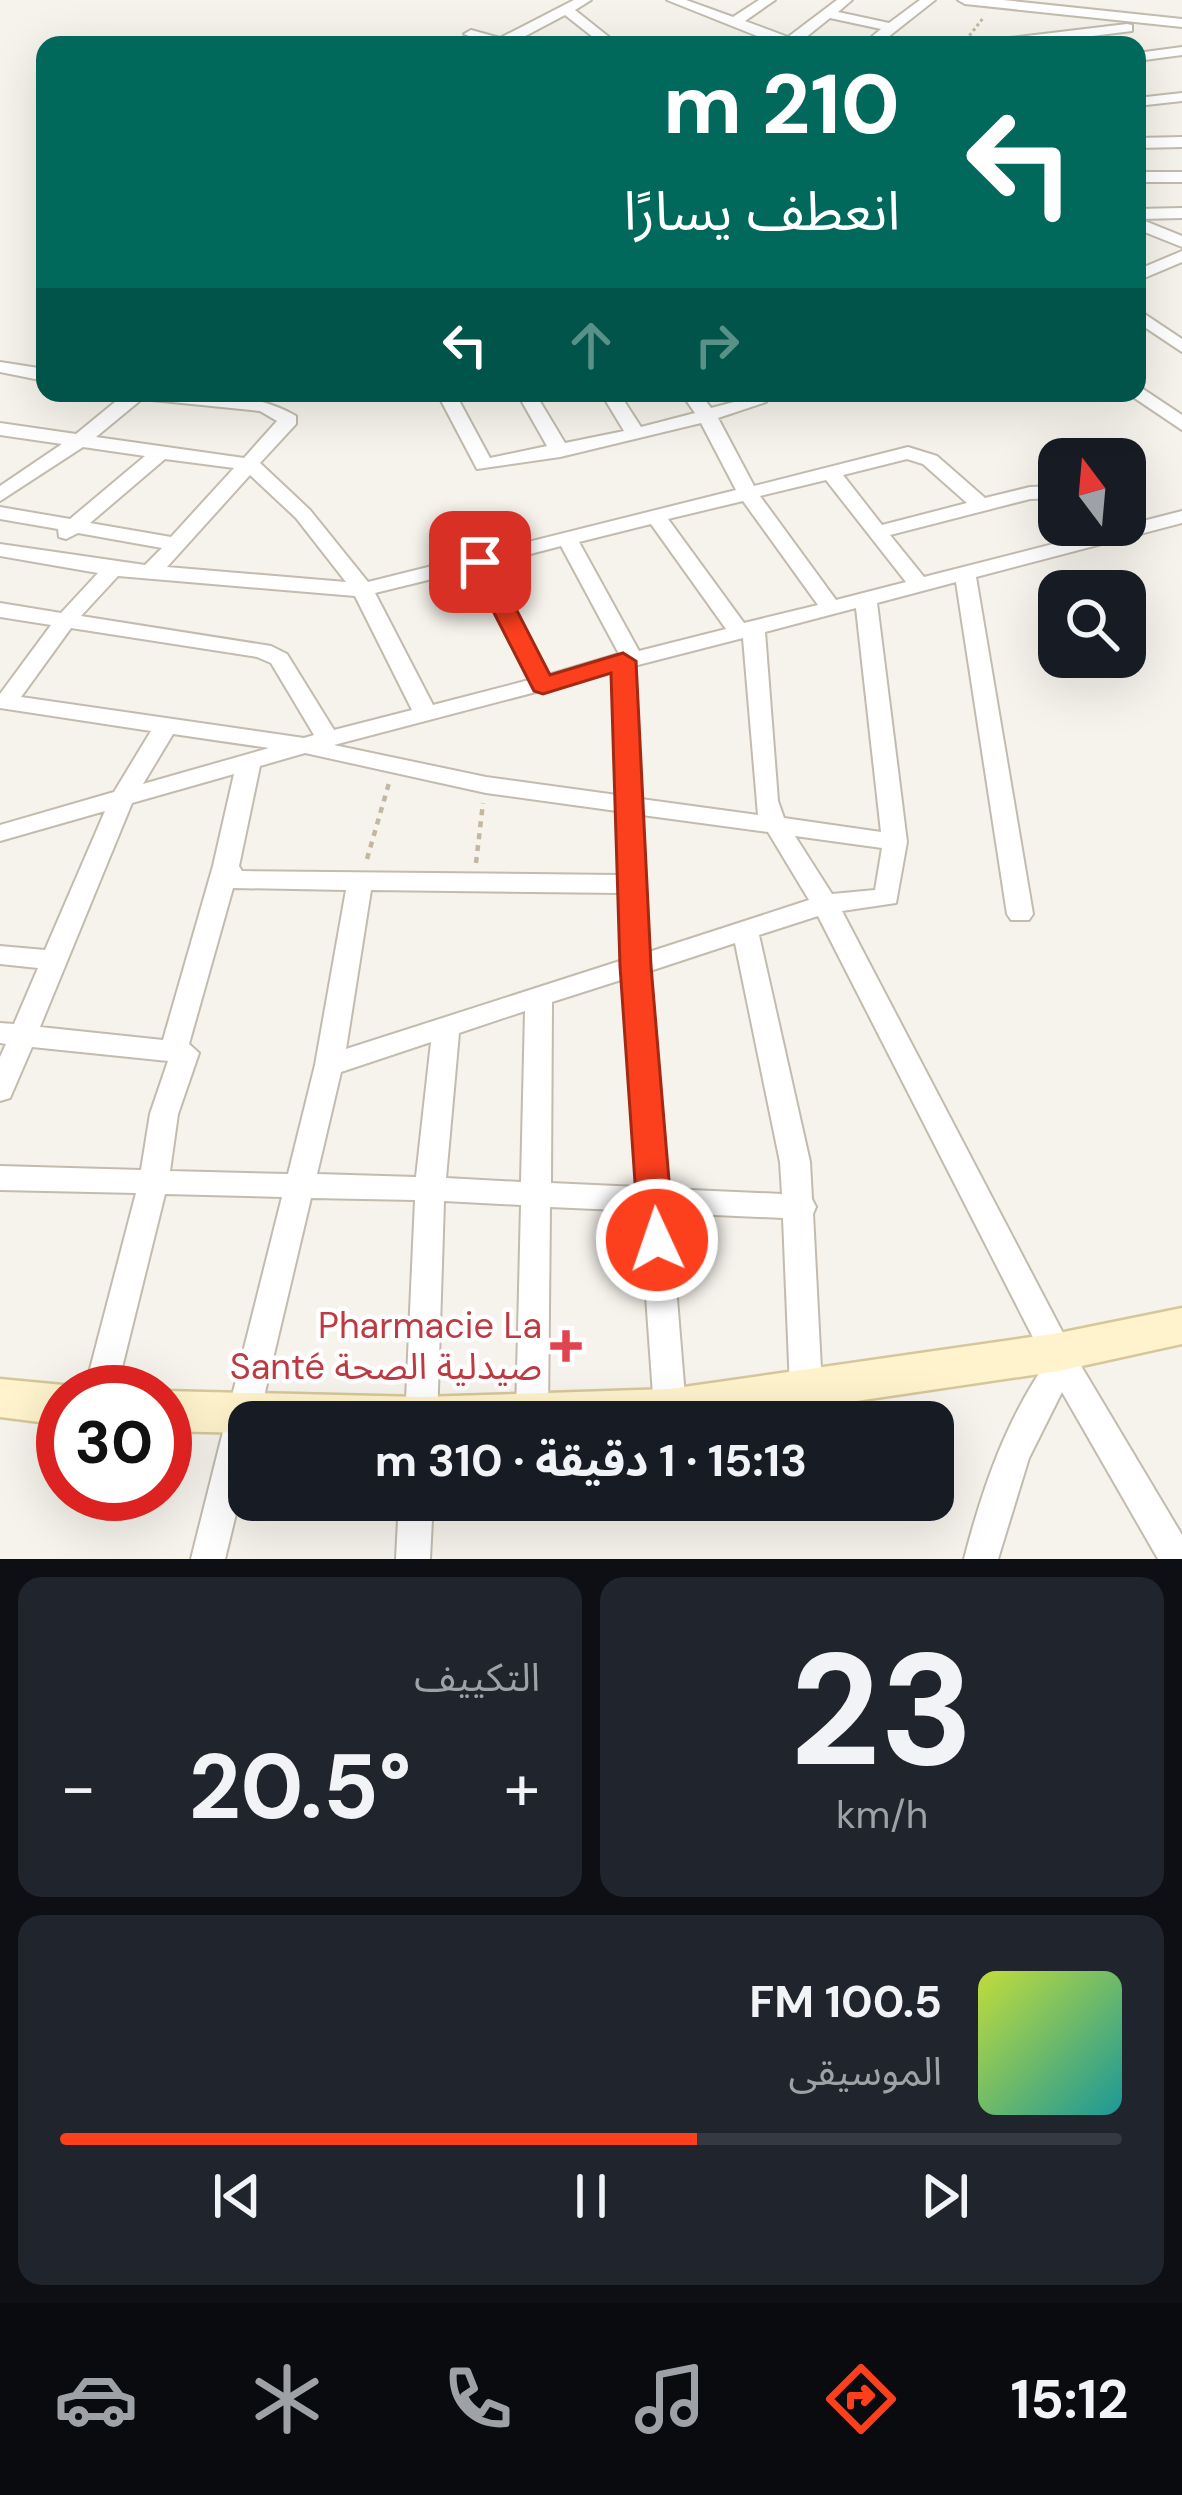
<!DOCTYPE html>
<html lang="ar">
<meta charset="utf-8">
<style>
:root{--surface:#171b24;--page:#20242c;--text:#f1f3f6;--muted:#9ea1a6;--line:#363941;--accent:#fc3f1d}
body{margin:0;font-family:"DM Sans","Noto Sans Arabic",sans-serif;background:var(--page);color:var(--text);direction:rtl;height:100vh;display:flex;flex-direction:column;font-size:45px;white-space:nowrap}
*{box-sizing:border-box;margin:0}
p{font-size:39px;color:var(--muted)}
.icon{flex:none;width:66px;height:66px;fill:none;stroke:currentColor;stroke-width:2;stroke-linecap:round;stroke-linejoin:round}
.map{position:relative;height:1559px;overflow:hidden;direction:ltr}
.drawer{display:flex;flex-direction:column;gap:18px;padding:18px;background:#0d0f14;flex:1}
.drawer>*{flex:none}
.top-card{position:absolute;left:36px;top:36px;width:1110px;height:366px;border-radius:24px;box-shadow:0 12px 48px #0002;direction:rtl;background:#00695c;color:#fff;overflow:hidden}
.needle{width:78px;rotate:344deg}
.tools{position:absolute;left:1038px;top:438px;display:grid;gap:24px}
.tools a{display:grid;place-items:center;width:108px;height:108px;border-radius:24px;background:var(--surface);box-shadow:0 12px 48px #0002;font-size:60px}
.speed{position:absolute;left:36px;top:1365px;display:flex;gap:24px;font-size:60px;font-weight:700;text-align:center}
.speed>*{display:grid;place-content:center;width:156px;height:156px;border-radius:50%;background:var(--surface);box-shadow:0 12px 48px #0002;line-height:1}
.speed .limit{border:18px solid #d22;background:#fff;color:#111}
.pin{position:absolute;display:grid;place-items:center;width:102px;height:102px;color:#fff;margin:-51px;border-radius:24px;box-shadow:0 6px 18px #0006}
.me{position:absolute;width:132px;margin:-66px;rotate:357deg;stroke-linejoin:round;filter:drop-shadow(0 0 9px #0008)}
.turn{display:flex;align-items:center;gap:42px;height:252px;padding:0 48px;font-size:54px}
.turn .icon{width:156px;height:156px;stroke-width:2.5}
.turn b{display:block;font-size:84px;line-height:102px}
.lanes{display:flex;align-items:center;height:114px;padding:0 48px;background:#0003;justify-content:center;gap:60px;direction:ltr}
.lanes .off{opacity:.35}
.big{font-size:90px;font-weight:700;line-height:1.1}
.drawer .card{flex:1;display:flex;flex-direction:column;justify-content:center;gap:18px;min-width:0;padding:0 42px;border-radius:24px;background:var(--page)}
.drawer .dial{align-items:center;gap:0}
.dial b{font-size:156px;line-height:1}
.song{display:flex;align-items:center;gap:36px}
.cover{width:144px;height:144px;border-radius:18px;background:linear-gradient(135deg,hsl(70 70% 55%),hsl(180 70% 35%))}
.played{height:12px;border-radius:6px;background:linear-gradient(90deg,var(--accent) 60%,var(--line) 60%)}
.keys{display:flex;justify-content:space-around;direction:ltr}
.heat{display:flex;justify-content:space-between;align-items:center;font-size:66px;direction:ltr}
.drawer .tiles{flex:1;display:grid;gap:18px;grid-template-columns:1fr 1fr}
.card:last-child{grid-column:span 2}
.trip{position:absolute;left:228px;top:1401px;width:726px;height:120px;border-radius:24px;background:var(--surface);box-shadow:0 12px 48px #0002;font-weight:700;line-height:120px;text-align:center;direction:rtl}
.menu{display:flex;height:192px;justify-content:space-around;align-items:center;background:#090b0e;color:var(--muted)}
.menu .icon{width:84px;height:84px}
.menu .current{color:var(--accent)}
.menu b{font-size:54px;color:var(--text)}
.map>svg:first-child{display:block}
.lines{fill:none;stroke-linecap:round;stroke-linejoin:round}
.street-casing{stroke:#c2bbae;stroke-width:4}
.secondary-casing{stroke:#d6c79b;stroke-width:5}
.path-far1{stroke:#c4b79f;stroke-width:3;stroke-dasharray:3 3;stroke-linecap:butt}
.path{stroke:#c4b79f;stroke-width:4.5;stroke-dasharray:6 6;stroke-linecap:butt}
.street{fill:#fff;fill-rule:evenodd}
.secondary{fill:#fff3cd;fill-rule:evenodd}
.route{fill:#fc3f1d;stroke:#a42913;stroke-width:3}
.health-dot{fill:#e0444e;stroke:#fff;stroke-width:4.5}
.labels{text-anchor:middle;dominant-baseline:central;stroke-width:9;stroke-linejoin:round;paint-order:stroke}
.near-health-label{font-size:36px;fill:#be3a42;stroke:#fff;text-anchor:end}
</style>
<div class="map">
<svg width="1182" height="1559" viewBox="0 0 1182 1559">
<rect width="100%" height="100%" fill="#f6f3ec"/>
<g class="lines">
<defs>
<g id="street">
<path d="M574,0H591L575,10L619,45H603L565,15L514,42L517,45H490L464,34L471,30L500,38Z"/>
<path d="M667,0H686L733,17L759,0H775L745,21L788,37L837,0H852L838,12L889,23L920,0H935L878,45H862L881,29L830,18L800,42L803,45H780Z"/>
<path d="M958,0H1003L1182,19V27L965,4Z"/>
<path d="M1127,24L1132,25V31L1020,45H978L985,41Z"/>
<path d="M1182,47V55L1137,61V53Z"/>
<path d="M1182,93V101L1137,106V98Z"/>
<path d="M1182,137V147L1137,148V138Z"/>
<rect x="1137" y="172" width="45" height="10"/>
<path d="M1182,208V218L1140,219L1182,236V247L1137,229V209Z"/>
<path d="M1182,251V262L1137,281V270Z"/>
<path d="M1137,309L1182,339V352L1137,322Z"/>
<path d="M0,362L45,369V381L0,372Z"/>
<path d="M1137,385L1182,415V430L1130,395L1137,393Z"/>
<path d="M126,393C182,393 246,387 296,416V424L260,463L310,510L368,582L736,490L701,423L560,457L477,469L437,393H455L490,458L547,446L517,393H535L565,443L624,431L601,393H619L641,427L695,413L681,393H700L711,408L757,396L766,402L718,418L754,486L908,447L937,456L985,498L1030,487L1059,486V498L1030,499L890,535L924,577L1182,511V523L976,577L1033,914L1029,920H1011L1007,914L956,582L877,603L907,842L896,903L842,911L1074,1354L1182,1535V1559H1158L1062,1392L1029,1458L998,1559H964C982,1490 1005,1422 1046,1363L818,916L759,935L810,1162L812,1199L816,1207L813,1214L822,1388L817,1398L806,1402L795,1398L790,1388L783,1218L670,1213L686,1409L682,1419H658L654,1409L640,1211L550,1207L548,1415L545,1422H519L516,1415L521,1205L444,1201L437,1422H405L415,1200L311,1198L258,1422H249V1460L225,1559H191L282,1197L165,1194L116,1392H84L136,1193L0,1190V1166L141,1170L150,1114L168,1061L32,1047L10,1098L0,1101V1057L6,1044L0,1043V1023L14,1024L38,968L0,964V946L45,950L105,811L0,841V825L114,792L151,731L0,708V694L51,625L0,617V603L61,613L98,573L0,556V544L145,565L162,548L78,533L66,539L59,537L58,529L0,519V507L70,519L145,456L83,447L0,501V486L62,444L0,435V423L76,434ZM142,399L260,411L277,421L244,458L96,437ZM165,459L234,468L171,537L90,523ZM907,459L923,464L967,503L882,525L843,475ZM250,475L296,518L346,582L167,567ZM826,480L906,582L836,600L760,496ZM743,501L818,605L744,623L668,519ZM651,524L726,629L639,651L579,542ZM561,546L619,654L548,675L492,564ZM473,569L529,680L433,705L375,593ZM118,576L355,596L412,710L334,730L287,654L271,646L81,616ZM856,608L881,832L784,818L778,801L765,632ZM71,628L257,657L271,663L314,735L304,738L21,697ZM743,638L758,815L641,799L634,666ZM612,672L617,795L486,777L334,745ZM173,734L269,748L143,784ZM305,753L486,793L617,811L619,875L242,871L239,866L260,766ZM234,774L213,866L163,1040L40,1027L132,803ZM642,815L768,832L809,900L649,952ZM795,836L882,848L875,890L832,894ZM233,888L346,890L315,1065L288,1174L170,1171L178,1114L199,1053L189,1044ZM371,890L620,893L623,960L346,1049ZM735,943L780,1162L782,1194L668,1189L650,971ZM624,979L638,1187L551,1183L552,1002ZM525,1011L521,1182L446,1178L459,1033ZM431,1042L416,1177L317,1174L341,1072Z"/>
<path d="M399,1500H433L430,1559H396Z"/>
</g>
<g id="secondary">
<path d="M1182,1308V1344L1059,1371L715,1422H249V1433L165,1431V1391L421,1397L670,1389L1059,1333Z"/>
<path d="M0,1379L63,1385L79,1392H63V1425L0,1417Z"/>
</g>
</defs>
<use href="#street" class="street-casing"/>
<use href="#secondary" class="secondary-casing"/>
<path class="path-far1" d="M962,45L984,17"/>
<g class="path">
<path d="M367,859L389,783"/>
<path d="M476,863L483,803"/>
</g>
<use href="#street" class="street"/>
<use href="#secondary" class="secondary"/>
</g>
<path class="route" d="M480,555L492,562L550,675L623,653L636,661L651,966L674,1240L669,1250L657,1254L645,1250L639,1240L620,966L611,673L543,694L534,691L468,562Z"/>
<path class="health-dot" d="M560 1328h12v12h12v12h-12v12h-12v-12h-12v-12h12z"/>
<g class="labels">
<g class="near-health-label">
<text x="542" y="1325">Pharmacie La<tspan x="542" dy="41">Santé صيدلية الصحة</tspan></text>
</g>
</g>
</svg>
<div class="tools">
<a><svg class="needle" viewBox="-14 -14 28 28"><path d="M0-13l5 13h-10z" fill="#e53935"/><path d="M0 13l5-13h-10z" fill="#9ea1a6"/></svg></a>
<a><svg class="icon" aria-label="search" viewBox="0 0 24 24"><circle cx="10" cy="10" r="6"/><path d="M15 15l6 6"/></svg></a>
</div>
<div class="speed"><div class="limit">30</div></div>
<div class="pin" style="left:480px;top:562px;background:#d93025"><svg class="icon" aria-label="arrive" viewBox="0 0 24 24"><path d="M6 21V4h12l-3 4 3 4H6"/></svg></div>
<svg class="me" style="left:657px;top:1240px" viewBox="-20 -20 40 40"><circle r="17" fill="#fc3f1d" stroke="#fff" stroke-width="3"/><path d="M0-11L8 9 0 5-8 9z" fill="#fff"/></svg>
<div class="trip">15:13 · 1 دقيقة · 310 m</div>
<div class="top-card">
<div class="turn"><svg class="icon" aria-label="left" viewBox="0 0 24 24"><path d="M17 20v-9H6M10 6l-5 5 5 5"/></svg><div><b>210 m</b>انعطف يسارًا</div></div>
<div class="lanes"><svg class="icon" aria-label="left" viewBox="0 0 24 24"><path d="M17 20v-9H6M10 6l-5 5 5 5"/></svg><svg class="icon off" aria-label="ahead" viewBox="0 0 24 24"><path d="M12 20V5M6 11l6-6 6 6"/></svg><svg class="icon off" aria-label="right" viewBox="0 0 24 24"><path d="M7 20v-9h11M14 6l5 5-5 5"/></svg></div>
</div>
</div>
<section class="drawer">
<div class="tiles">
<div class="card dial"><b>23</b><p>km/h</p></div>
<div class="card"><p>التكييف</p>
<div class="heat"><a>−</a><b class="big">20.5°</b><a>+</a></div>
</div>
<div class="card">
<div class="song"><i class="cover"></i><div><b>100.5 FM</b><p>الموسيقى</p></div></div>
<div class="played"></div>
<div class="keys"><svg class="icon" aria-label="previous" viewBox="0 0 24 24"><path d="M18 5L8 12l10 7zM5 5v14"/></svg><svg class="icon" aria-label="pause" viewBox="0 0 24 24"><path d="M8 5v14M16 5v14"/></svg><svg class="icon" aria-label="next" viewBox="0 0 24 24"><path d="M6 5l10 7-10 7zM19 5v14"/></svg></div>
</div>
</div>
</section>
<nav class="menu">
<b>15:12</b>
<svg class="icon current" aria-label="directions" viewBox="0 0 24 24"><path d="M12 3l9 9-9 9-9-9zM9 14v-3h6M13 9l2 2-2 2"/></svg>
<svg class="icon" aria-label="music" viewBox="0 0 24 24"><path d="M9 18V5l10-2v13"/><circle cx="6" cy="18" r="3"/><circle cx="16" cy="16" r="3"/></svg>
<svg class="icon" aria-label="phone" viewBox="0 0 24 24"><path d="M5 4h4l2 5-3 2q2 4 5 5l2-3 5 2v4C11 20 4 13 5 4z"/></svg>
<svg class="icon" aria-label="climate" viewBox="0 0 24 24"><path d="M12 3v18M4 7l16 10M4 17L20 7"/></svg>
<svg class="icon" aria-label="car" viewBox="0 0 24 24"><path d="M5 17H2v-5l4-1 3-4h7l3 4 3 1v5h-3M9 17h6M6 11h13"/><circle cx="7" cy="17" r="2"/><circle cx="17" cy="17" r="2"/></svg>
</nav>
